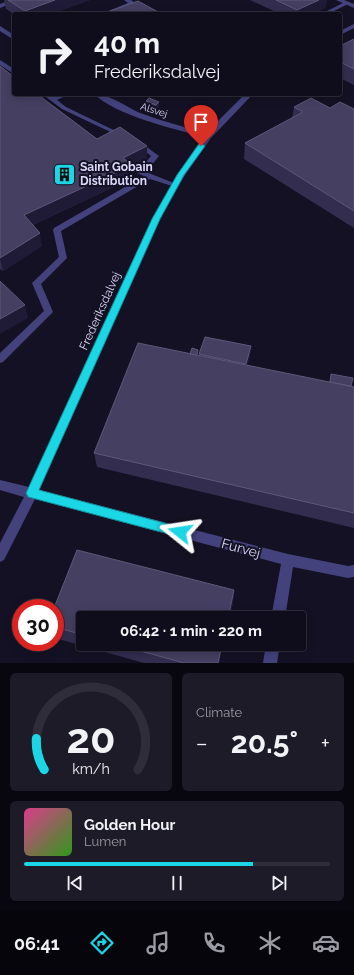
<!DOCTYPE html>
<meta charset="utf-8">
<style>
:root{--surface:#0f0d1b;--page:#1d1b28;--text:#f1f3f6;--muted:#9b9ca3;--line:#2f2d3a;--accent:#1bd6e4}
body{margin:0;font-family:Raleway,sans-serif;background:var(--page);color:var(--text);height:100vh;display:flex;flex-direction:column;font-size:15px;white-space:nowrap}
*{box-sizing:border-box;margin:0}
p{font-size:13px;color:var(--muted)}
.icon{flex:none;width:22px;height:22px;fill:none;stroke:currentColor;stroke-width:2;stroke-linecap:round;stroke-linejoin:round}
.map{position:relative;height:663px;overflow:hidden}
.sheet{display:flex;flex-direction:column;gap:10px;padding:10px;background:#08070f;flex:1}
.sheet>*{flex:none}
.top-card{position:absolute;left:12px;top:12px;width:330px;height:84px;border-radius:4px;box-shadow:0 2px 10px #0003,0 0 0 1px var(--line);background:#0f0d1b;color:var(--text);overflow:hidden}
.speed{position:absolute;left:12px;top:599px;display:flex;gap:8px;font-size:20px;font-weight:700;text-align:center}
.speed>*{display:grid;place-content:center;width:52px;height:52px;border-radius:50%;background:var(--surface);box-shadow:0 2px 10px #0003,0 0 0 1px var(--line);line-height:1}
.speed .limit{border:6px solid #d22;background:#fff;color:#111}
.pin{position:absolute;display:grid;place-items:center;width:34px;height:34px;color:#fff;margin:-41px -17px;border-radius:50% 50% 50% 0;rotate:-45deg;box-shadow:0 0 4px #0007}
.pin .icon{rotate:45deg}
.me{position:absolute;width:44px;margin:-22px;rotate:285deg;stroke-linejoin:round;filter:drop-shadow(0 0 3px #0008)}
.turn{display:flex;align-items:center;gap:14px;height:84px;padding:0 16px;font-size:18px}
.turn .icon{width:52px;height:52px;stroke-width:2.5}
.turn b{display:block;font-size:28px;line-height:34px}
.big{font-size:30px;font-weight:700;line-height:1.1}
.sheet .card{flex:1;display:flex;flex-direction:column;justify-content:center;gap:6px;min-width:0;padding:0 14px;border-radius:6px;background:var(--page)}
.sheet .dial{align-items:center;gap:0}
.dial svg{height:104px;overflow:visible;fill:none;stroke:var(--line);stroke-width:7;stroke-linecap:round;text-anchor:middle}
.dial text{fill:var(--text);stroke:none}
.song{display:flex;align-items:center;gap:12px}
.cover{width:48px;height:48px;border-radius:6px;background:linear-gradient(135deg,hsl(330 70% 55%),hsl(110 70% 35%))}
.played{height:4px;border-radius:2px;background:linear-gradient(90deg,var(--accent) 75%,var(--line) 75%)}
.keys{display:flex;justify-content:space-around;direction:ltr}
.heat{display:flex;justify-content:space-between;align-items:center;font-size:22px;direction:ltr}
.sheet .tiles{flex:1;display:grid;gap:10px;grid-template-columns:1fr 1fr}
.card:last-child{grid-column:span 2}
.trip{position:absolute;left:76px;top:611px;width:230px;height:40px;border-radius:4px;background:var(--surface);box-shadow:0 2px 10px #0003,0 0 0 1px var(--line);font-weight:700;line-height:40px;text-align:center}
.menu{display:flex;height:64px;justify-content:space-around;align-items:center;background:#06050b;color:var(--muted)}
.menu .icon{width:28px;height:28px}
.menu .selected{color:var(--accent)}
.menu b{font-size:18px;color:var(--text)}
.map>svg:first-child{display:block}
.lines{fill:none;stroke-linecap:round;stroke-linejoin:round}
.service{fill:#43427d;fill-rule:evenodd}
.minor{fill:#43427d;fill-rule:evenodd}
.wall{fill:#332d4f}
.shaded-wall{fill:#1f1a36}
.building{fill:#453f61;stroke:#5d5879}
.route{fill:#1bd6e4;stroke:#128b94}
.labels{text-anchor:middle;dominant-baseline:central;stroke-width:4;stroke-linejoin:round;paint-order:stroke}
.far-street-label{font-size:10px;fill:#dcd9fa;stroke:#141124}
.poi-label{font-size:12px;font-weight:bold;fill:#dcd9fa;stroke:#141124;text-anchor:start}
.street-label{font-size:12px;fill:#dcd9fa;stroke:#141124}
.near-street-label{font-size:14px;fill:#dcd9fa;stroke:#141124}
</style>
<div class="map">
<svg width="354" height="663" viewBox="0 0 354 663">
<rect width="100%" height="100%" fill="#141124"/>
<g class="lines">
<g class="service">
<path d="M11,0H19L0,8V4Z"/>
<path d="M124,0H131L135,3L109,14H101L128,3Z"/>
<path d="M345,2L350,3L328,14H321Z"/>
<path d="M0,60L14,69V74L0,65Z"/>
<path d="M42,94H49L53,97L61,94H70L57,100L66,107L126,136L123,138L121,137L62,109Z"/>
<path d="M137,140L159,156L146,172L179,185L175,187L150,179L61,231L67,258L41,284L53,312L3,362L0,363V353L44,311L32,283L59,257L53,230L54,228L144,176L137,173L151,156L135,143L134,142Z"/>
</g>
<g class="minor">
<path d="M336,0H344L354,4V8Z"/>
<path d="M354,24V28L340,35V31Z"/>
<path d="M0,26L14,35V40L0,31Z"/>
<path d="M94,94C110,94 126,107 140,113C162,121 184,127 206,133L245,94H253L211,138L185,175L160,219L39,490L288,554L348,566L354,565V577L348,578L293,567L285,618H271L281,564L35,499L4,560L0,562V543L24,497L0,490V480L29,487L152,219L177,175L203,137C175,129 115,115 94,94Z"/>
<path d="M266,644H280L277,663H263Z"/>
</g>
</g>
<g class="wall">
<path d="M4,0H90L51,14H14L6,9Z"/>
<path d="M250,0H327L325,8L312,14H280Z"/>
<path d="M354,39V85L340,78V46Z"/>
<path d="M0,66L97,139L147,146V159L133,166V178L33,225L42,246L3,271L0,269Z"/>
<path d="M149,98L159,107L156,110L146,105V101Z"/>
<path d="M294,107L330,108L354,109V228L244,159L245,143L292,118Z"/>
<path d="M199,354L250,356L247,365L354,387V528L97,467L94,453L199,355Z"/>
<path d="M234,590L233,603L229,618H83V644H223L219,663H144L55,638V608Z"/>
</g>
<g class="shaded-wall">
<path d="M55,0H90L51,14H26L25,11Z"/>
<path d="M319,0H327L325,8L312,14H297V10Z"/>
<path d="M159,102V107L156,110V105Z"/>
<path d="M147,146V159L133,166V178L26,228L24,215L123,158Z"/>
<path d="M40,233L42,246L3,271L0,258Z"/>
<path d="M25,305L28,318L0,334V319Z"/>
<path d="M251,346L250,356L245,373L246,364Z"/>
<path d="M234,590L233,603L229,618H228Z"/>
<path d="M222,644H223L219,663H218Z"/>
</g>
<g class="building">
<path d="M8,0H55L25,11Z"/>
<path d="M276,0H319L297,10Z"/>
<path d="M138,1L160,13L158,14H102Z"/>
<path d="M354,39V69L340,62V46Z"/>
<path d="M0,66L14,77V94H37L97,139L120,127L147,146L123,158L132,165L24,215L40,233L0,258Z"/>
<path d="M149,98L159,102L156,105L146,101Z"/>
<path d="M311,98L330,108L340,102L354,109V211L245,143L303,112L294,107Z"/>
<path d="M0,281L25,305L0,319Z"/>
<path d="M205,337L251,346L246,364L199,354Z"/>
<path d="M138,343L354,387V513L94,453Z"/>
<path d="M192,348L198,350L197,355L190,354Z"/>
<path d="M331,374L353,378L351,386L330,382Z"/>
<path d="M77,550L234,590L228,618H83V635L55,627V608H54Z"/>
<path d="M115,644H222L218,663H184Z"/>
</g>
<path class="route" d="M201,143L205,146L184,175L160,219L39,490L180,527L184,528L186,532L184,536L180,537L32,498L28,497L26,493L152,219L177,175L199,144Z"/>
<defs>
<symbol id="building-square" viewBox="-11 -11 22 22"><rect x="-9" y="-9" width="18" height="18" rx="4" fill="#1bd6e4" stroke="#141124"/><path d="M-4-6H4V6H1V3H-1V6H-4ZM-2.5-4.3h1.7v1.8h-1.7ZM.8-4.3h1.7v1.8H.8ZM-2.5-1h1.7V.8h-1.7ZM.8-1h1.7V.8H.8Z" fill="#111"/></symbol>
</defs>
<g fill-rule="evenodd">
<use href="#building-square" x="52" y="162" width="25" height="25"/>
</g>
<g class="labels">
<g class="far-street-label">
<text transform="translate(154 110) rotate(17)">Alsvej</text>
</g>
<g class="poi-label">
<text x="80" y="167">Saint Gobain<tspan x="80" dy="14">Distribution</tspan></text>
</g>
<g class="street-label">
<text transform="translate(100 311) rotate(-66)">Frederiksdalvej</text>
</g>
<g class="near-street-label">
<text transform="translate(241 548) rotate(15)">Furvej</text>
</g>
</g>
</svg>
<div class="speed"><div class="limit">30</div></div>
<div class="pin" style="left:201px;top:146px;background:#d93025"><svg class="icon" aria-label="arrive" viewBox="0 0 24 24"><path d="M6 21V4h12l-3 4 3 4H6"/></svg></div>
<svg class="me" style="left:180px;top:532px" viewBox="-20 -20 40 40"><path d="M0-17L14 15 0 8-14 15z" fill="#1bd6e4" stroke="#fff" stroke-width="4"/></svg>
<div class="trip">06:42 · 1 min · 220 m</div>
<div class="top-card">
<div class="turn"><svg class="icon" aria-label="right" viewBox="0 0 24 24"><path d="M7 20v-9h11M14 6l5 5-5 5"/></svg><div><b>40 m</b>Frederiksdalvej</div></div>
</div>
</div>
<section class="sheet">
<div class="tiles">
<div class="card dial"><svg viewBox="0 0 100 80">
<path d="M14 69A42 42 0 1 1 86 69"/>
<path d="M14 69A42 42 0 0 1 8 45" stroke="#1bd6e4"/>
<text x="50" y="56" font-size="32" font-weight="700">20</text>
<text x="50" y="72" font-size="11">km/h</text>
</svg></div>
<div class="card"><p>Climate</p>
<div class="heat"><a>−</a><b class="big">20.5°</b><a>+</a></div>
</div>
<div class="card">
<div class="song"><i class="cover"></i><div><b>Golden Hour</b><p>Lumen</p></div></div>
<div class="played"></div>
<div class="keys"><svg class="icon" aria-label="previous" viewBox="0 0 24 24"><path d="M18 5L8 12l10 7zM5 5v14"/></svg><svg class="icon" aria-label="pause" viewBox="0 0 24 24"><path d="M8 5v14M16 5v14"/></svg><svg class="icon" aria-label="next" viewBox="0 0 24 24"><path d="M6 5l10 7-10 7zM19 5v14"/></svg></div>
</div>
</div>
</section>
<nav class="menu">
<b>06:41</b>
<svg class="icon selected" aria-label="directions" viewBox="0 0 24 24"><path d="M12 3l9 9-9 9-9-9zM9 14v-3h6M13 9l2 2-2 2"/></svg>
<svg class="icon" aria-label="music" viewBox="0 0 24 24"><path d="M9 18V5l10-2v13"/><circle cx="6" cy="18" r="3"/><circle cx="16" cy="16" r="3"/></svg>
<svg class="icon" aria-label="phone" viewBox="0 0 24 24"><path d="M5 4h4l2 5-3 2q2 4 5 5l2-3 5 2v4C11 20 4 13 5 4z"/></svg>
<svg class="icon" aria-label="climate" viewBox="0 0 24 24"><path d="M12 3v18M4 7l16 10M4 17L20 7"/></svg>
<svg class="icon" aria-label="car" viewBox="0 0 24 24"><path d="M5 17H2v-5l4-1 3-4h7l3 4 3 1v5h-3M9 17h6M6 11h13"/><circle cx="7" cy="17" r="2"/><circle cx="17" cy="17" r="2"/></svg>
</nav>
